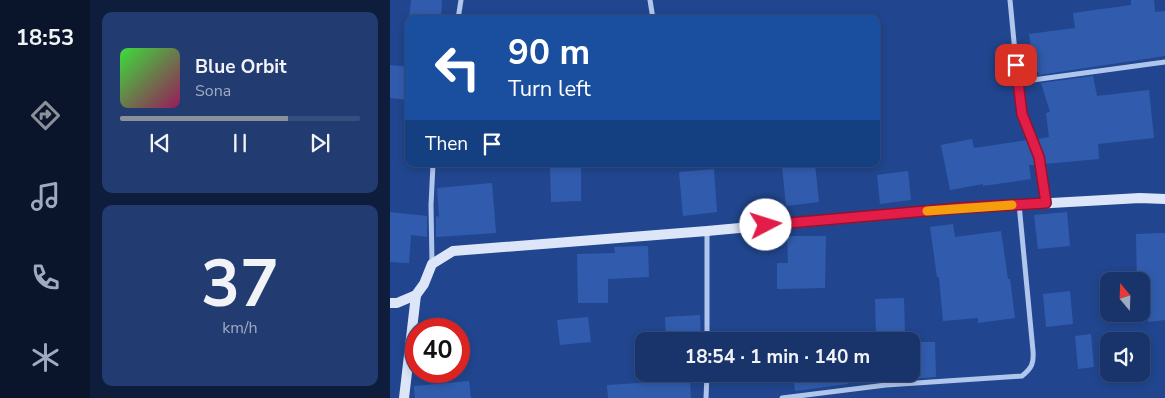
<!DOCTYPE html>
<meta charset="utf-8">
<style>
:root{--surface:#19346b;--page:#223c71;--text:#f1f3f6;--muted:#9faac1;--line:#374f7e;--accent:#8c9099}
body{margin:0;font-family:"Nunito Sans",sans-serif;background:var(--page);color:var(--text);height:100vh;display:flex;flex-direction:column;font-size:19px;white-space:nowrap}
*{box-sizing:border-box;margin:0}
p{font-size:16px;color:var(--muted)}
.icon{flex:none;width:28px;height:28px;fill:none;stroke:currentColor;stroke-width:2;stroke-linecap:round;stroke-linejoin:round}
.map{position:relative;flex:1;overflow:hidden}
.details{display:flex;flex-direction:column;gap:12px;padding:12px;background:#0e1d3b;width:300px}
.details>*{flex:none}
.guide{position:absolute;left:15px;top:15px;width:475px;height:152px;border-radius:10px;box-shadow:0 2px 8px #0003,0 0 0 1px var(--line);background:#1a4fa0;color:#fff;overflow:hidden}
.needle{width:32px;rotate:341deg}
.tools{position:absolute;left:710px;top:272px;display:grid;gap:10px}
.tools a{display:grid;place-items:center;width:50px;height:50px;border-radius:10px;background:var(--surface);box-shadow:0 2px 8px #0003,0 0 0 1px var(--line);font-size:25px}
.speed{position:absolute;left:15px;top:318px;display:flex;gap:10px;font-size:25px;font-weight:700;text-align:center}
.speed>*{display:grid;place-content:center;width:65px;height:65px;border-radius:50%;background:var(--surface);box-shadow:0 2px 8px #0003,0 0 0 1px var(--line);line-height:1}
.speed .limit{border:8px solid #d22;background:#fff;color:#111}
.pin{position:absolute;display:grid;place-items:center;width:42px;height:42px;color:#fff;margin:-21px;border-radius:10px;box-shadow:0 2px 8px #0006}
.me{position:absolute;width:55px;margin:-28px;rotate:85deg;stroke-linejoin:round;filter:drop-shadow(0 0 4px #0008)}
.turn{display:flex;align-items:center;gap:18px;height:105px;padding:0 20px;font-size:22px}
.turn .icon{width:65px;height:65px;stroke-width:2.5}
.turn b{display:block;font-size:35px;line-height:42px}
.then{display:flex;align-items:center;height:48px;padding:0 20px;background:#0003;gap:10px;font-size:19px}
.details .widget{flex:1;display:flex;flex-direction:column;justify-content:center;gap:8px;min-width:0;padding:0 18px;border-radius:10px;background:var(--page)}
.details .dial{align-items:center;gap:0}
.dial b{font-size:65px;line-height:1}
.song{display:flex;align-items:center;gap:15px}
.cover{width:60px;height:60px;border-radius:8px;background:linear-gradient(135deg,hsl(120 70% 55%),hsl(330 70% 35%))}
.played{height:5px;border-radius:2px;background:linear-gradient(90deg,var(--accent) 70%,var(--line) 70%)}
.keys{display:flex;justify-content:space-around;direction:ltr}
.trip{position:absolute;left:245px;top:332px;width:285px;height:50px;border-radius:10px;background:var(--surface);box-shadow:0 2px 8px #0003,0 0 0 1px var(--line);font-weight:700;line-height:50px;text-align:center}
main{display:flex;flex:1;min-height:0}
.menu{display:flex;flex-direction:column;width:90px;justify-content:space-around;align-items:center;background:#0a152b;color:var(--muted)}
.menu .icon{width:35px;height:35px}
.menu .active{color:var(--accent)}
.menu b{font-size:22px;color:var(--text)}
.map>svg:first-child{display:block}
.building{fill:#315cad}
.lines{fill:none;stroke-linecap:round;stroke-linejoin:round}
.street{stroke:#b1c6ec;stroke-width:5}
.secondary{stroke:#dde6f9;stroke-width:10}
.route-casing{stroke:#92132f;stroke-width:12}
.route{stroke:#e11d48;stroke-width:9}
.slow{stroke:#f59e0b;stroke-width:9}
</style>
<main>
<nav class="menu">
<b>18:53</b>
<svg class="icon active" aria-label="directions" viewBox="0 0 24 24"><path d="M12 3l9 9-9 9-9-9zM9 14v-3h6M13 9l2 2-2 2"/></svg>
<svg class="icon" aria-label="music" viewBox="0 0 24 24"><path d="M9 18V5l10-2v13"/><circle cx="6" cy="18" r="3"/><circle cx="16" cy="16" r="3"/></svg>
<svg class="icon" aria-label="phone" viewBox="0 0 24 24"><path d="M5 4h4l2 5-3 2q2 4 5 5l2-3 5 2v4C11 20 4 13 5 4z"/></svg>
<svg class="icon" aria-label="climate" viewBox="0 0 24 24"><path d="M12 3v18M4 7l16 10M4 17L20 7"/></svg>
</nav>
<section class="details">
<div class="widget">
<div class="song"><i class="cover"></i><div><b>Blue Orbit</b><p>Sona</p></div></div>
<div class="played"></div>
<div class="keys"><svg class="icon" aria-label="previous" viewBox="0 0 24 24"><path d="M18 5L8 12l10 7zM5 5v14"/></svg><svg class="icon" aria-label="pause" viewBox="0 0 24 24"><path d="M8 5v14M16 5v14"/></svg><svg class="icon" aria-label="next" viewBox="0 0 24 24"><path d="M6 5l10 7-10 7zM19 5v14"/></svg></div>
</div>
<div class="widget dial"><b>37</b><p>km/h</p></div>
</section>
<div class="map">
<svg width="775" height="398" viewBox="0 0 775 398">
<rect width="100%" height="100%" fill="#21468f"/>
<g class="building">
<path d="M21,0H52L51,19H19Z"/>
<path d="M741,0H764L765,12L775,11V56L649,75L648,72L645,73L639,34L685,28L683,13L741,5Z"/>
<path d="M0,65L19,67V100L0,98Z"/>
<path d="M703,76L707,96L759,90L764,138L708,144L709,159L654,164L647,139L659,137L656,113L660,112L651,83Z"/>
<path d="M582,139L584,148L638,140L646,165H639L641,179L593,186V184L560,190L551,145Z"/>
<path d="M160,164H191V201L161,202Z"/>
<path d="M425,164L429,202L396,206L392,166Z"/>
<path d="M324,169L327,212L293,216L289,172Z"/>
<path d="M518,171L521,200L490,204L487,175Z"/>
<path d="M102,183L106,233L46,237V216L49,217L47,188Z"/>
<path d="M0,212L37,216V237L21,235L19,263L0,262Z"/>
<path d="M677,212L680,246L648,249L644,215Z"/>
<path d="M563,224L565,237L611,231L618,279H620L625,318L588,323V318L553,321L549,277H547L540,227Z"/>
<path d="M775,233V320L758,322L754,288L751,289V281H747L746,234Z"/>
<path d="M397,236H436L435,288L387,289V263H398Z"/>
<path d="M258,246L259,277L218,279V303H188L187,254L225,253L224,247Z"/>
<path d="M680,291L683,324L656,327L653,294Z"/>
<path d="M514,298L515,334L486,335L485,299Z"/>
<path d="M310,315L311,337L276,339L275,317Z"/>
<path d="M198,317L201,342L170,345L167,320Z"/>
<path d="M701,334L704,367L688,369L685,336Z"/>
<path d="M521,342H545L546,377L521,379Z"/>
<path d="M403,374H457L458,384L405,391Z"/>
<path d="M300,380L301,398H218L217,385Z"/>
<path d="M79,381L81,398H25L24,386Z"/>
</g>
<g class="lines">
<g class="street">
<path d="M260,0L263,19"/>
<path d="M620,0L629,94L632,113L649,157L656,203"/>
<path d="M68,19L71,0"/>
<path d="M628,82L775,62"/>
<path d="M42,263L41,205L43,164"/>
<path d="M317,341V231"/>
<path d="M316,398L317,374"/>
<path d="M392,398L496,385L632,376C642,368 644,363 643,351L629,204"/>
</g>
<g class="secondary">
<path d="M0,303H7L26,295L34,284L42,264L63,251L317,231L570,208L750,198L775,199"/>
<path d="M14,398L26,295"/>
</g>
</g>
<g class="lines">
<defs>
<path id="route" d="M376,225L570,208L656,203L649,157L632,114L626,65"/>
</defs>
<use href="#route" class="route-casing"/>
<use href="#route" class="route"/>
<path class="slow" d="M537,211L622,205"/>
</g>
</svg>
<div class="tools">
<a><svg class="needle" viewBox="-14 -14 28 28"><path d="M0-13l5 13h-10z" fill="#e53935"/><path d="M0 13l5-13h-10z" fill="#9faac1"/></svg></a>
<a><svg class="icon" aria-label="sound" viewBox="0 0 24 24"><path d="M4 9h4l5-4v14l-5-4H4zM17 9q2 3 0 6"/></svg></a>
</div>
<div class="speed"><div class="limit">40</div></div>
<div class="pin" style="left:626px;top:65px;background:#d93025"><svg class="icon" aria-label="arrive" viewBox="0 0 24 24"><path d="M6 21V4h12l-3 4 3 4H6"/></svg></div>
<svg class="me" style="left:376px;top:225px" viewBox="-20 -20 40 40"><circle r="19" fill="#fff"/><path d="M0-13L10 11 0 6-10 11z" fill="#e11d48"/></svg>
<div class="trip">18:54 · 1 min · 140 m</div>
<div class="guide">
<div class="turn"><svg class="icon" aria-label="left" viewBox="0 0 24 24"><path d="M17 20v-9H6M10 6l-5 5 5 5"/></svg><div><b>90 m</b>Turn left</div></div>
<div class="then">Then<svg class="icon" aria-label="arrive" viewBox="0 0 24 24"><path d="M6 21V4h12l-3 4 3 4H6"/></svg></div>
</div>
</div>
</main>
